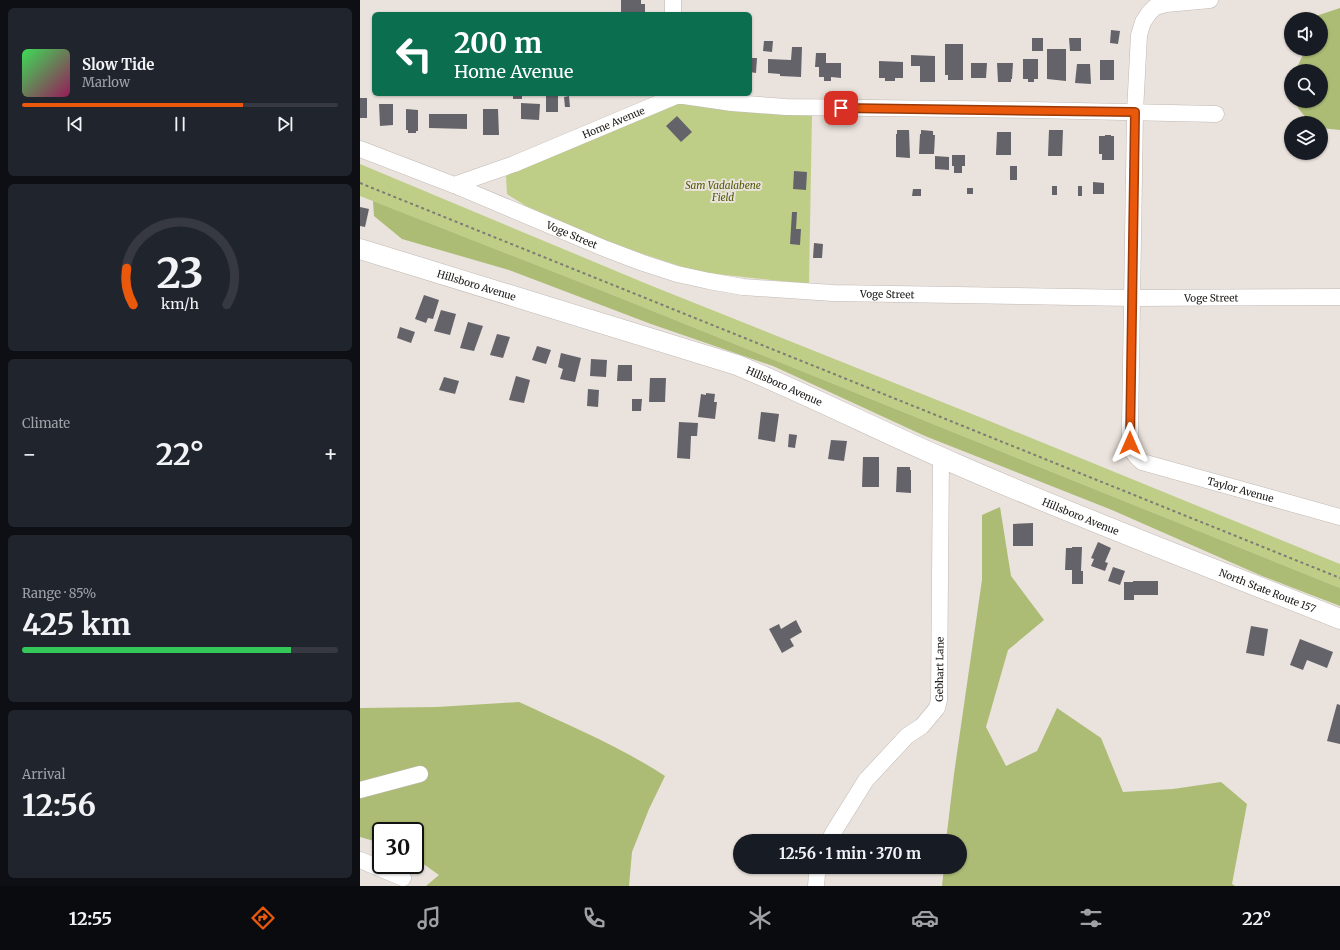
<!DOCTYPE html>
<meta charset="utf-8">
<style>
:root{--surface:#171b24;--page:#20242c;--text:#f1f3f6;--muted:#9ea1a6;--line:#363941;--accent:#ea580c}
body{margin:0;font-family:Merriweather,serif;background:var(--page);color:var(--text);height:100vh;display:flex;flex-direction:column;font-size:15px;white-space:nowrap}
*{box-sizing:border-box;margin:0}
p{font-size:13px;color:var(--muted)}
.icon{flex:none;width:22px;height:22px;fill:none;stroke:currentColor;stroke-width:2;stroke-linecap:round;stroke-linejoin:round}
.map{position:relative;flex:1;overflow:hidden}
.panel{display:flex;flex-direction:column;gap:8px;padding:8px;background:#0d0f14;width:360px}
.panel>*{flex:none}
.hud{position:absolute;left:12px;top:12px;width:380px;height:84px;border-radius:6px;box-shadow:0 1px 3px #0004;background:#0b6e4f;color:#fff;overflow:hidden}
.controls{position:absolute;left:924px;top:12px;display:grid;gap:8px}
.controls a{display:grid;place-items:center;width:44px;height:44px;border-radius:50%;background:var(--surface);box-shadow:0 1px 3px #0004;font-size:20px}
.speed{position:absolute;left:12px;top:822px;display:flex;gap:8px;font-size:20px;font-weight:700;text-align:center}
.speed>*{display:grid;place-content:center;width:52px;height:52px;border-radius:50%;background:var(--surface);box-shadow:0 1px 3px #0004;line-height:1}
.speed .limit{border:2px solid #111;border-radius:6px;background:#fff;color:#111}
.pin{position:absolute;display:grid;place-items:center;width:34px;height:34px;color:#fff;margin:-17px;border-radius:8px;box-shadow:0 2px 6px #0006}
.me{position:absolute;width:44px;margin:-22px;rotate:0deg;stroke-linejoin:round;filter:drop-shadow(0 0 3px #0008)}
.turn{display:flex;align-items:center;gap:14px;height:84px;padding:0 16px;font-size:18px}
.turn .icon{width:52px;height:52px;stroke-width:2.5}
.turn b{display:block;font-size:28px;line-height:34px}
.big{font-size:30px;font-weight:700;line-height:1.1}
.panel .tile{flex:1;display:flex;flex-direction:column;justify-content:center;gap:6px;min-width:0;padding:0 14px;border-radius:6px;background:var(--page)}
.panel .dial{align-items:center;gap:0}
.dial svg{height:104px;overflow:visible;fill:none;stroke:var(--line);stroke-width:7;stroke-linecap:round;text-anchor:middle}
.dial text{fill:var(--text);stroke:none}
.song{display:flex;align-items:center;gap:12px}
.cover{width:48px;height:48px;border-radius:6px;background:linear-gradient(135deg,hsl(130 70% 55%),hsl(330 70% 35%))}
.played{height:4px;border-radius:2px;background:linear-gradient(90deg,var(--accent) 70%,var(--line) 70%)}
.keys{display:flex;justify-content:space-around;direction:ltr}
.heat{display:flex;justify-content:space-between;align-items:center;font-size:22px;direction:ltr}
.charge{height:6px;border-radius:3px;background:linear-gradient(90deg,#34c759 85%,var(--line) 0)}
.trip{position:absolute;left:373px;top:834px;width:234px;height:40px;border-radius:20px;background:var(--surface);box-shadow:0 1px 3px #0004;font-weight:700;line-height:40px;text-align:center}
.dock{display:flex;height:64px;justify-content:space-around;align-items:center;background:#090b0e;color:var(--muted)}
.dock .icon{width:28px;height:28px}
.dock .current{color:var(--accent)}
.dock b{font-size:18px;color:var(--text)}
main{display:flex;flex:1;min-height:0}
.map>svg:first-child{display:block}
.green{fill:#bece86}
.forest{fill:#acbc74}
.building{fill:#65636a}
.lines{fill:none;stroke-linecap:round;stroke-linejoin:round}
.minor-casing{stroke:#c0b9b4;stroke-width:17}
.major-casing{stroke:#c0b9b4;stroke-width:21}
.path{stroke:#7f7a76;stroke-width:2;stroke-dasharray:3 3;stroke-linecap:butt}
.minor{stroke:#fff;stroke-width:16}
.major{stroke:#fff;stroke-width:20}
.route-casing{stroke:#983908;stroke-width:10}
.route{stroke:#ea580c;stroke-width:7}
.labels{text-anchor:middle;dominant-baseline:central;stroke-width:4;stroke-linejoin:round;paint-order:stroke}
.street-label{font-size:10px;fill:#1c1917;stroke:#eae2dc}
.park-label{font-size:10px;font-style:italic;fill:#4d5a03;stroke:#eae2dc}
</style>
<main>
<section class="panel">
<div class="tile">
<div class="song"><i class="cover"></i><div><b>Slow Tide</b><p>Marlow</p></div></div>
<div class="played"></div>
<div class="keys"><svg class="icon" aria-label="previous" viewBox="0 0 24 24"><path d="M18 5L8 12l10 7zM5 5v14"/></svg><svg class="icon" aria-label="pause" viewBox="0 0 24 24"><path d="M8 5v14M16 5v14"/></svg><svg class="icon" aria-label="next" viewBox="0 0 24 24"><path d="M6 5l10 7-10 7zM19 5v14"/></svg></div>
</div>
<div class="tile dial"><svg viewBox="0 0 100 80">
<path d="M14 69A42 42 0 1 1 86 69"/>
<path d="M14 69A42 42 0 0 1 9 41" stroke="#ea580c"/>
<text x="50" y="56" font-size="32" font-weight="700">23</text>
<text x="50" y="72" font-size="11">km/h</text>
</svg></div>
<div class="tile"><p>Climate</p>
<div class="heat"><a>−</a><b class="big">22°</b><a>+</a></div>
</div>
<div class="tile"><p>Range · 85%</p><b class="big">425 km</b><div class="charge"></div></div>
<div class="tile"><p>Arrival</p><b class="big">12:56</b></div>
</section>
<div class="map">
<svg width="980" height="886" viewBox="0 0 980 886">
<rect width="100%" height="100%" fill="#eae2dc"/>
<g class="green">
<path d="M312,103L452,113L449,284L338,272L256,245L166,206L147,194L146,176Z"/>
<path d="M0,164L287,284L627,420L980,564V588L253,295L0,196Z"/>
</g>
<g class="forest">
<path d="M980,8V130L961,128V123H950L938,108L937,101H961V71H935L946,49H961V19H947Z"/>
<path d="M13,201L253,295L980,588V606L902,576L752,510L565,436L413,366L291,324L149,270L42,239L14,216Z"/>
<path d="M640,507L651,576L684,620L648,650L626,727L646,766L677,751L697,708L741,738L763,792L813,789L861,782L887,804L872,884L875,886H582L584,867H600V841H586L594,774L622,580V515Z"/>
<path d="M159,702C208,725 259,746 305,776L289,809L272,852L269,886H66L79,875L55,858V831H21V843L0,837V708L77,707Z"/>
</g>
<g class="building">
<path d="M261,0H281V4H285V14H261Z"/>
<path d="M751,30L760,31L758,44L750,43Z"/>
<rect x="672" y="38" width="11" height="13"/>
<path d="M709,38H721V51H710Z"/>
<path d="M404,41H413L412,52L403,51Z"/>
<path d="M585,44H603V80H588V75H585Z"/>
<path d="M432,47H442L441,77L420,76V74L408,73V59L431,60Z"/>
<path d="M687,49H706V81L687,79Z"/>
<path d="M456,53H466V63H481V78L471,77V81H464V77H459V67H455Z"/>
<path d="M551,55L575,56V82H560V66H551Z"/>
<path d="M390,58H397L396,73L390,72Z"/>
<path d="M663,59H678V79H674V82H668V79H663Z"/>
<rect x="740" y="60" width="14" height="20"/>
<path d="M519,61L543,62V78H535V81H525V78H519Z"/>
<path d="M611,63H627L626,78H611Z"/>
<path d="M637,63H653L652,79H651V82H638Z"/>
<path d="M717,64H730L731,84L715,83Z"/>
<rect x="153" y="94" width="9" height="5"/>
<rect x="186" y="94" width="12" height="18"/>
<path d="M209,96L210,107H205L204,97Z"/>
<rect x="0" y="98" width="7" height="20"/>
<path d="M161,103L180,104L179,120L161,119Z"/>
<path d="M19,104H33V125L20,126Z"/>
<path d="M46,109L58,110V131H56V133H48V130H46Z"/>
<path d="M123,109H138L139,135H123Z"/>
<path d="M69,114H107V129L69,128Z"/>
<path d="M317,116L332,132L321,142L306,126Z"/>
<path d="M537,130H549L550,158L536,157V134H537Z"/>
<path d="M561,130L573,131V135H575L574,154H559L560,134H561Z"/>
<path d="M689,130H703L702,156H688Z"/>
<path d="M637,132H651V155H636Z"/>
<path d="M745,135H751V136H754V160H742V154H739V136H745Z"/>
<path d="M592,155H605V166H602V173H594V166H592Z"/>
<path d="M575,156L589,157V170L575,169Z"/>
<rect x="650" y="166" width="7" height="14"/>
<path d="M434,171L447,172L446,190L433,189Z"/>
<path d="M733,182L744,183V194H733Z"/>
<rect x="692" y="186" width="5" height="9"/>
<rect x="718" y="186" width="4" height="10"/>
<rect x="607" y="188" width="6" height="6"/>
<path d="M553,189H561V196H552Z"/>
<path d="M0,207L9,209L5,227L0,226Z"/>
<path d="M432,212H437L436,229H441L440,245L430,244Z"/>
<path d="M454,243L463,244L462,258H453Z"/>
<path d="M64,295L79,300L73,319L68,318L66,323L55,319Z"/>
<path d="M81,310L96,314L90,335L74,331Z"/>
<path d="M108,322L123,326L114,351L100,348Z"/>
<path d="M40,327L55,332L51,343L37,338Z"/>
<path d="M137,334L150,337L143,358L130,355Z"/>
<path d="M177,346L191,350L186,364L172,360Z"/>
<path d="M201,353L221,358L215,382L200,379L203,369L198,367Z"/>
<path d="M231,359L247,360L246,377L230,376Z"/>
<path d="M258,365H272V381H257Z"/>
<path d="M156,376L170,380L164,403L149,400Z"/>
<path d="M84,377L99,381L95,394L79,390Z"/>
<path d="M290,378H306L305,402H289Z"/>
<path d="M228,389L239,390L238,407L227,406Z"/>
<path d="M346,393L355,394L354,402H357L355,419L338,417L341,394L346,395Z"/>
<path d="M272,399H282L281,411H272Z"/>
<path d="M401,412L419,414L415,442L398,439Z"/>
<path d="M319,422L338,423L337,436H331L330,459L317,458Z"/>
<path d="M429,434L437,435L435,448L428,447Z"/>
<path d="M471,440L487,441L484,461L468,459Z"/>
<path d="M503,457H519V487H502Z"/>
<path d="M537,467H550V470H551V493L536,492Z"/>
<path d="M673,523V546H653V524Z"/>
<path d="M738,542L751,548L745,562L748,563L745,571L731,566L734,559L731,558Z"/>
<path d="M712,547H722L721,571H723V584H712V570H705L706,548H712Z"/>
<path d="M753,567L765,571L760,585L748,581Z"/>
<path d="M773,581H798V595H774V600H764V582H773Z"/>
<path d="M436,620L442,632L430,639L434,646L422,653L409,629L419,624L421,629Z"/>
<path d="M891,626L908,629L904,656L886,653Z"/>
<path d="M940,639L973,652L967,668L947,660L943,670L930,665Z"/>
<path d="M977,704L980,705V744L967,741Z"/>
</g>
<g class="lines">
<defs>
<g id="minor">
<path id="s1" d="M850,0L806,4L795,7L789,13L783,22L779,35L775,112L770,427C770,444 768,450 782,462L980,517"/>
<path d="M313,14V0"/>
<path id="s2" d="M0,149L94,185L154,164L316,96H324L372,103L426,107L672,110L856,114"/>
<path id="s3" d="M94,185L246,249L283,263L317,274L349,281L383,287L473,293L772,298L980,297"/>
<path d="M0,790L60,774"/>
<path id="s4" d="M469,841L473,833L506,780L547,736L562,726L577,708L579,700L581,457"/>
<path d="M0,860L43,878"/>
<path d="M456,886L457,874L460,867"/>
</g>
<g id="major">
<path id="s5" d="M0,249L377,365C451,396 522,432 596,464C722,519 852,568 980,619"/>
</g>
</defs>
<use href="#minor" class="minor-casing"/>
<use href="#major" class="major-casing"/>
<path class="path" d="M0,183L980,578"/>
<use href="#minor" class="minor"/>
<use href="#major" class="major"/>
</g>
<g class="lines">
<defs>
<path id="route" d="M481,108L775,112L770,443"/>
</defs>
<use href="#route" class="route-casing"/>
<use href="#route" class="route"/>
</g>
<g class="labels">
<g class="street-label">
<text stroke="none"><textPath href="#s2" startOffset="272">Home Avenue</textPath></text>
<text stroke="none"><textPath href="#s3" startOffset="128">Voge Street</textPath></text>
<text stroke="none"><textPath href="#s5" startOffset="122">Hillsboro Avenue</textPath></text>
<text stroke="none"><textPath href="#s3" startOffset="452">Voge Street</textPath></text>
<text stroke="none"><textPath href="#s3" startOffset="776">Voge Street</textPath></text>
<text stroke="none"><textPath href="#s5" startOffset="446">Hillsboro Avenue</textPath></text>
<text stroke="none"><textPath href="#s1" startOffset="622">Taylor Avenue</textPath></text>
<text stroke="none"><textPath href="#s5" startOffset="770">Hillsboro Avenue</textPath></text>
<text stroke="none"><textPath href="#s5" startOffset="971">North State Route 157</textPath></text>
<text stroke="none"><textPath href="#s4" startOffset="212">Gebhart Lane</textPath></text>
</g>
<g class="park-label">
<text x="363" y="185">Sam Vadalabene<tspan x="363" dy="12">Field</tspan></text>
</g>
</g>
</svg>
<div class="controls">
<a><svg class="icon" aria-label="sound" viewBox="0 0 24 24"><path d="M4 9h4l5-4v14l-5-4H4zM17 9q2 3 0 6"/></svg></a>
<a><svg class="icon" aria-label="search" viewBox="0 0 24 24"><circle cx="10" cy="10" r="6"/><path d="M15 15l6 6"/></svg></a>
<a><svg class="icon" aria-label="layers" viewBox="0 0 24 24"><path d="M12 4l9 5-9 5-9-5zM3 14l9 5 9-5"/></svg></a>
</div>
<div class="speed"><div class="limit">30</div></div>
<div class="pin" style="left:481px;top:108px;background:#d93025"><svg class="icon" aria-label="arrive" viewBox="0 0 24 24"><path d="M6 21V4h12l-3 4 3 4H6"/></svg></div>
<svg class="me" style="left:770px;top:443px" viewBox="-20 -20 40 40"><path d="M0-17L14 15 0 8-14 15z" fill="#ea580c" stroke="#fff" stroke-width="4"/></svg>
<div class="trip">12:56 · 1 min · 370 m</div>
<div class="hud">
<div class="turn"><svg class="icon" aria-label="left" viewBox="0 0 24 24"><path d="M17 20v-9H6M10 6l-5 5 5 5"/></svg><div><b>200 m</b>Home Avenue</div></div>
</div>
</div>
</main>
<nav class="dock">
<b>12:55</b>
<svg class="icon current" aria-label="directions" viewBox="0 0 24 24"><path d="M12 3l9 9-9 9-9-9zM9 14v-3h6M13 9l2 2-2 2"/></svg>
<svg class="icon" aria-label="music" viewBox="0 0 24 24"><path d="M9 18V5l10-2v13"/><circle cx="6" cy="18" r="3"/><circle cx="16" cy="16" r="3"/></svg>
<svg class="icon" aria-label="phone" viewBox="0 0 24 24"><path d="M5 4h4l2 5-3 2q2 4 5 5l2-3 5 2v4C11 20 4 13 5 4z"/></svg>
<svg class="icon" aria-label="climate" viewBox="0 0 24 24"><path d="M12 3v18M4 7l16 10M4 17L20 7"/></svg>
<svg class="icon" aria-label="car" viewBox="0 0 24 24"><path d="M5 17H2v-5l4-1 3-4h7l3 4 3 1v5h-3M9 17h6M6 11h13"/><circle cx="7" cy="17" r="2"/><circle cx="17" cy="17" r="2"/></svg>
<svg class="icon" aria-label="filters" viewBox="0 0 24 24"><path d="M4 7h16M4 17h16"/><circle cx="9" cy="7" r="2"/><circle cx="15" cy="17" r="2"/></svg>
<b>22°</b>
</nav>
